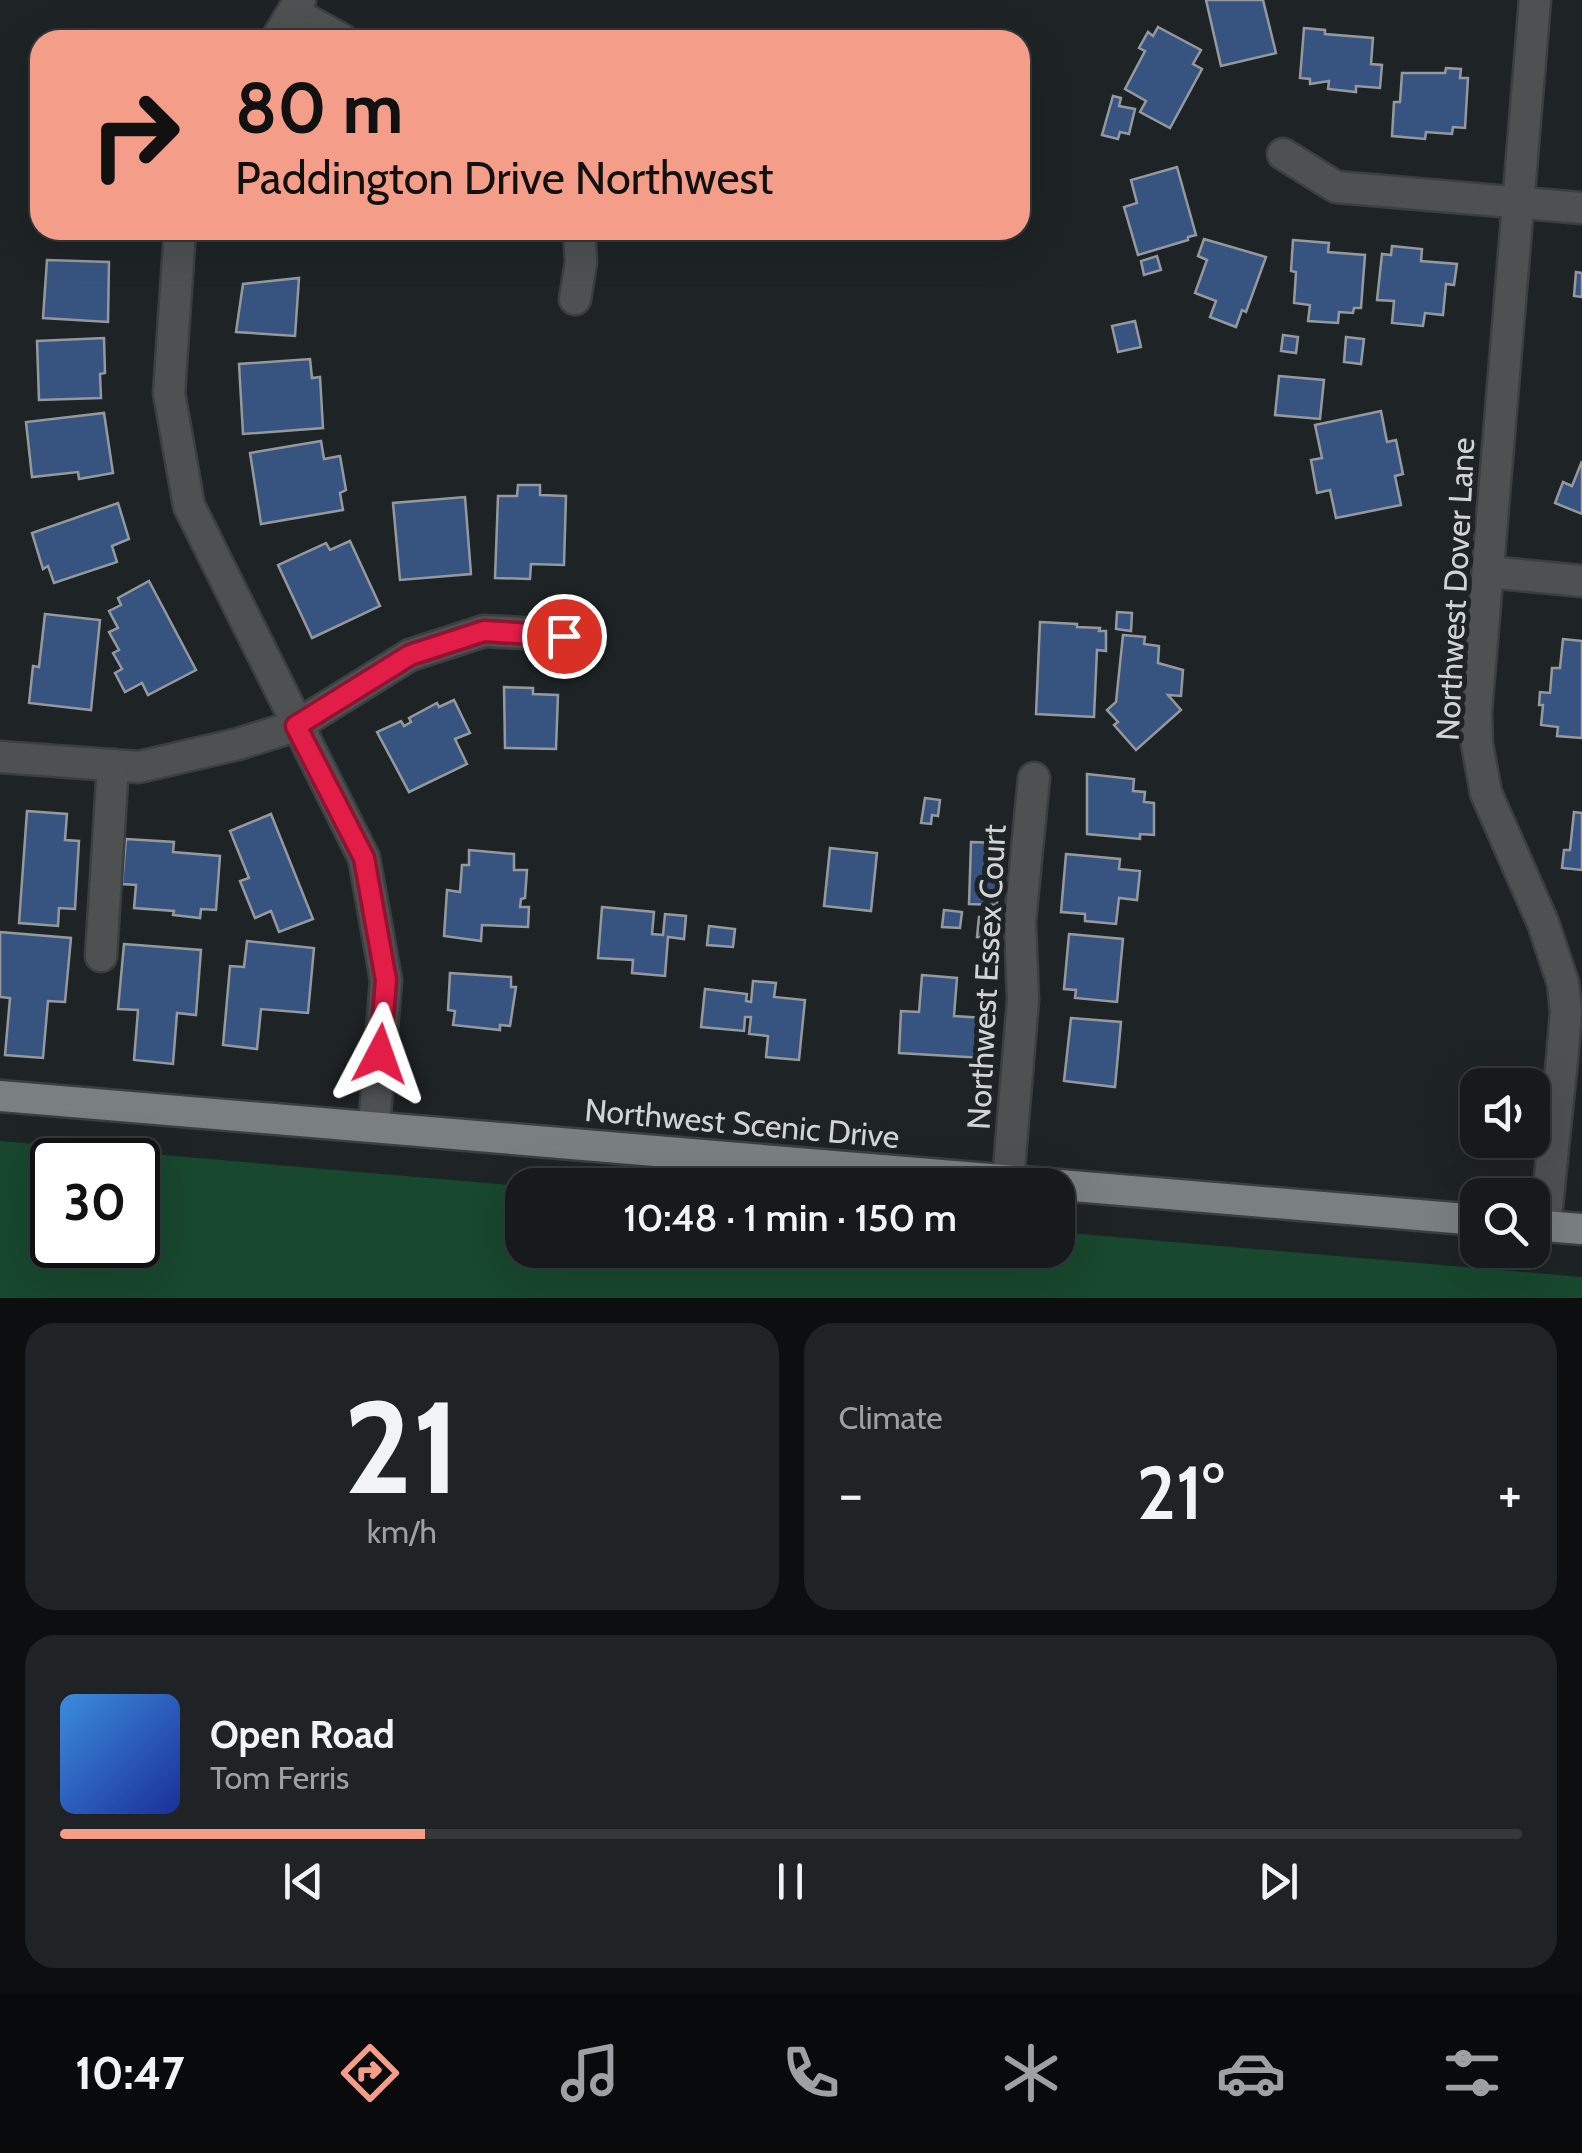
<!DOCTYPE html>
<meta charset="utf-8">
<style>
:root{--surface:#161a1c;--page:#1f2325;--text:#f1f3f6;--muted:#9ea1a3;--line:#35383b;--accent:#f49e89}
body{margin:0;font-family:Cabin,sans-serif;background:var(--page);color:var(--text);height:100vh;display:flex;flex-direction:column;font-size:38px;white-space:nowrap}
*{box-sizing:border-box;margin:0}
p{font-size:32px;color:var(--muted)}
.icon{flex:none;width:55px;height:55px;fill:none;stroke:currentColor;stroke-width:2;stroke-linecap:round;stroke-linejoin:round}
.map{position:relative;height:1298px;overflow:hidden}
.panel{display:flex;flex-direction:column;gap:25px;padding:25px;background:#0c0e0f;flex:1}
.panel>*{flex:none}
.guide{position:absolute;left:30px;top:30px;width:1000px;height:210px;border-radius:30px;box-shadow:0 10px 40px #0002,0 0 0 2px var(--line);background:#f49e89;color:#111;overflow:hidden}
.buttons{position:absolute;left:1460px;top:1068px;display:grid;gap:20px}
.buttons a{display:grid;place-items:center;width:90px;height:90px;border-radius:20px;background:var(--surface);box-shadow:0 10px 40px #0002,0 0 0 2px var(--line);font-size:50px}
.speed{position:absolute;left:30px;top:1138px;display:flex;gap:20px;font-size:50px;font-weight:700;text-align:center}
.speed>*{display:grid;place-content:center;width:130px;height:130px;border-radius:50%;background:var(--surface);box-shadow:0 10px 40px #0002,0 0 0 2px var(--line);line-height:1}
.speed .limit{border:5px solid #111;border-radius:15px;background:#fff;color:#111}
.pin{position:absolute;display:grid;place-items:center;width:85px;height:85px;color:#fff;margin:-42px;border:5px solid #fff;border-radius:50%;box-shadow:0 2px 10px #0007}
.me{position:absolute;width:110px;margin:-55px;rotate:4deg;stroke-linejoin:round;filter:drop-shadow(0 0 8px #0008)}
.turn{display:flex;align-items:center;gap:35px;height:210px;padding:0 40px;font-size:45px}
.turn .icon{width:130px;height:130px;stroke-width:2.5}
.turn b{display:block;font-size:70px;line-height:85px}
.big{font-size:75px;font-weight:600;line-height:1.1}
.panel .card{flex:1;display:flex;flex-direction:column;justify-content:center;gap:15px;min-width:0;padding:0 35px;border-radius:30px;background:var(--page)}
.panel .dial{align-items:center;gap:0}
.dial b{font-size:130px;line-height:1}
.song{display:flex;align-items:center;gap:30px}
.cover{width:120px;height:120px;border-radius:15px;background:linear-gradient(135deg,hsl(210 70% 55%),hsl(230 70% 35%))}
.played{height:10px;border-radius:5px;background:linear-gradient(90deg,var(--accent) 25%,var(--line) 25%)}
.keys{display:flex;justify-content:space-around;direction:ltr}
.heat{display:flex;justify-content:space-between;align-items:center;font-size:55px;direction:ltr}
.panel .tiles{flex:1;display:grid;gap:25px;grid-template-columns:1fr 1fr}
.card:last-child{grid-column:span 2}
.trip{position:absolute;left:505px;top:1168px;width:570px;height:100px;border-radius:30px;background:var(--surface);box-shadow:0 10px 40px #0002,0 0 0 2px var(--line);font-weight:600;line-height:100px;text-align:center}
.tabs{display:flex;height:160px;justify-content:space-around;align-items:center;background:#090a0b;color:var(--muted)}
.tabs .icon{width:70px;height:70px}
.tabs .active{color:var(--accent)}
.tabs b{font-size:45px;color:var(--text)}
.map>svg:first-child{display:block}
.green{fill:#18482e;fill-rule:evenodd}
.building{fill:#375480;stroke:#95999e;stroke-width:2.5}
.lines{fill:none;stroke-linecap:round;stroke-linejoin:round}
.minor-casing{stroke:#3a3f41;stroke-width:35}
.major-casing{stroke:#3a3f41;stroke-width:35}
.minor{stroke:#4e5151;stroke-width:30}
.major{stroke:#7a8080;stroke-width:30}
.route-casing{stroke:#92132f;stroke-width:25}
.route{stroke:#e11d48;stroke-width:18}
.labels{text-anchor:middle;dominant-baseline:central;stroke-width:10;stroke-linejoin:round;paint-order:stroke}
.street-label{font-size:32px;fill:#d0d4d5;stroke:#1e2325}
</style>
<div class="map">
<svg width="1582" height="1298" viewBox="0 0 1582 1298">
<rect width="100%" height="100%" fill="#1e2325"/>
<path class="green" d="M0,1141L522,1186V1250H1058V1232L1582,1277V1298H0ZM52,1160H138V1245H52Z"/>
<g class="building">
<path d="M1206,0H1263L1276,53L1221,66Z"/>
<path d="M1158,27L1201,50L1193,64L1202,69L1170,128L1140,112L1146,101L1125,89L1145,51L1139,48L1148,32L1153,36Z"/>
<path d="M1304,28L1325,30V34L1373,38L1371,64L1382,65L1380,88L1356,86V92L1328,89L1329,81L1310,84V79L1300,78Z"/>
<path d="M1446,68L1461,69L1460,78H1468L1465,128L1453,127L1452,134L1426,132L1425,139L1392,136L1394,102H1400L1402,73H1445Z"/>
<path d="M1113,96L1121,98L1119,106L1135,109L1129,134L1120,132L1118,139L1102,135Z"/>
<path d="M1177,167L1196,235L1188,237V240L1138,255L1124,207L1137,203L1131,180Z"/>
<path d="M1204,239L1266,257L1246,312L1242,310L1236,327L1210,317L1216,301L1195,293L1207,260L1198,256Z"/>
<path d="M1293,240L1329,243L1328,252L1365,255L1361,308H1354L1353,313L1339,312L1338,323L1308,321L1310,305L1294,303L1296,272L1291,271Z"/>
<path d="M1392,246L1422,249L1421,261L1457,264L1454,285L1446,284L1443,315L1425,313L1423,326L1392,323L1394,301L1377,300L1382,254L1391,255Z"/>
<path d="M1157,256L1161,270L1144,275L1141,261Z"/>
<path d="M47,260L109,262L108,322L43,318Z"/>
<path d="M1576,272L1582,273V297L1574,296Z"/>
<path d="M299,278L295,336L236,332L243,284Z"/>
<path d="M1135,321L1141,347L1118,352L1112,326Z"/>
<path d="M1283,335L1298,337L1296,353L1281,351Z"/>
<path d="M1346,337L1364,339L1361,364L1344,362Z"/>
<path d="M104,338L105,373L100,374L101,398L39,400L37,341Z"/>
<path d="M310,359L312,378L320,377L323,428L243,434L239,364Z"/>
<path d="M1279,376L1324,380L1320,419L1275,415Z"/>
<path d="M1381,411L1387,442L1396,440L1403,474L1395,476L1401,505L1336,518L1330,490L1317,493L1311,460L1322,458L1315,425Z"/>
<path d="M104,413L113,473L79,479L78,472L32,477L26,422Z"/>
<path d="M321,441L324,459L340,456L346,490L340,493L343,510L261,524L250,453Z"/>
<path d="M1582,461V514L1555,503L1563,482L1572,486Z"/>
<path d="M518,485H540V495L566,496L564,565L531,564L530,579L495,578L498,496H517Z"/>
<path d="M465,497L471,574L400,580L393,503Z"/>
<path d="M118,503L129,539L112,546L117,562L54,583L48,566L43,569L32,533Z"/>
<path d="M350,541L380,606L312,638L278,565L326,543L330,550Z"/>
<path d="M149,581L196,670L148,695L142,683L125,692L115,673L122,669L113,653L119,650L109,632L118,628L109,611L121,605L118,598Z"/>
<path d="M1117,612L1132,613L1131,631L1116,629Z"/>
<path d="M45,614L100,620L91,710L29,703L33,666L39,667Z"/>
<path d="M1040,622L1077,624V627L1100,628L1099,631H1106V651L1097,650L1094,717L1036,714Z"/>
<path d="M1123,635L1145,637L1144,644L1159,646L1158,663L1183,670L1181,696L1168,695L1181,710L1136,750L1114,725L1118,722L1107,710L1116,702Z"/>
<path d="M1563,639L1582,641V738L1557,736L1558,727L1541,725L1543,705H1539L1540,692L1550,693L1552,668H1560Z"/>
<path d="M504,687L533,688V694L558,695L556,749L505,748Z"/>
<path d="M454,700L470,733L455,739L467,764L409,792L377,732L401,721L404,726L411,722L409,718L437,703L439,707Z"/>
<path d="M1087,774L1134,779L1133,791L1145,792L1144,802L1154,803V835L1140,834V839L1087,834Z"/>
<path d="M925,798L940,800L938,816L932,815L931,824L921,823Z"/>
<path d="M27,811L67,814L65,840L79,841L75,909L59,908L58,926L19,923Z"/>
<path d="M1574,812L1582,813V870L1562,868L1564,850H1570Z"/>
<path d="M271,814L313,919L279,932L271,911L255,918L240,881L249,878L230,831Z"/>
<path d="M126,839L174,842L173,852L220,856L216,910L201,909L200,918L173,915L174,911L134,908L136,885L122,884Z"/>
<path d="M971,842L999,843L997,905L969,904Z"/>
<path d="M830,848L877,853L871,911L824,906Z"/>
<path d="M469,850L514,854V870H527L525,898L521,899L520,907H529L528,927L482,925L481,941L444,936L447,890L460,892L462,865H469Z"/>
<path d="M1066,854L1120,859L1119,869L1140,871L1137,900L1119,898L1116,924L1085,921V914L1061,912Z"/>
<path d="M602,907L654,912L652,934L663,935L665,914L686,916L684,939L668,937L665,976L632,973L633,960L598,958Z"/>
<path d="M944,910L962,912L960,928L942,927Z"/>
<path d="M979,917L994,919L992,938L977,937Z"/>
<path d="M709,926L735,929L733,947L707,945Z"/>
<path d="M0,932L71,938L65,1002L48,1001L43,1058L5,1055L10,998L0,997Z"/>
<path d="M1069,934L1123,939L1117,1002L1075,998L1076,990L1064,989Z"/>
<path d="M247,941L314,948L308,1013L261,1009L257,1049L223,1045L230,966L244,967Z"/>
<path d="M124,944L201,950L196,1015L177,1013L173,1064L134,1060L138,1010L118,1009Z"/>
<path d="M450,973L511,977V987H516L510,1026L500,1025V1030L453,1025L455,1011L448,1010Z"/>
<path d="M922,975L957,978L954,1016L985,1018L983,1058L899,1053L901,1011L919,1012Z"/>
<path d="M753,981L776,983L774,997L805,1000L799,1060L766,1057L768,1036L749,1034L751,1017H745L744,1031L701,1027L705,989L747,994L746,1001L751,1002Z"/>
<path d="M1071,1018L1121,1022L1115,1087L1064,1081Z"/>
</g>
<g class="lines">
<defs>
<g id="minor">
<path d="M1535,0L1476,712L1477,744L1486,793L1543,923L1563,983L1566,1012L1562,1060L1545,1226"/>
<path d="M294,13L343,40"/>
<path d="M276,40L300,0"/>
<path d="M1283,154L1336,187L1582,208"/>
<path d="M180,230L169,393L189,506L364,858L386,980L374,1127"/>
<path d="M575,299L581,262L579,230"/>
<path d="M1488,572L1582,581"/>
<path d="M0,757L139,767L238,744L296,726L410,655L484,631L564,635"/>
<path d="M101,956L113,765"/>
<path d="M1008,1181L1023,1000L1020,921L1034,778"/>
</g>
<g id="major">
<path d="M0,1096L1478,1220"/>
<path d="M1532,1225L1582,1229"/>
</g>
</defs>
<use href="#minor" class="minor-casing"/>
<use href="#major" class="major-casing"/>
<use href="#minor" class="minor"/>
<use href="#major" class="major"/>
</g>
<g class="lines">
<defs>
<path id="route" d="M380,1054L386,980L364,858L296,726L410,655L484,631L564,636"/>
</defs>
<use href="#route" class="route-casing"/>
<use href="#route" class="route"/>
</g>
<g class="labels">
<g class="street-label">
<text transform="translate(1455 589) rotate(-87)">Northwest Dover Lane</text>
<text transform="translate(986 977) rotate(-87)">Northwest Essex Court</text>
<text transform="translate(742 1123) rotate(5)">Northwest Scenic Drive</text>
</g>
</g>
</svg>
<div class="buttons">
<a><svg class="icon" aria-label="sound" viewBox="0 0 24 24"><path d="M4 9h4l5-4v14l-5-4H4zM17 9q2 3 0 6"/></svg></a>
<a><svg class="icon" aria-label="search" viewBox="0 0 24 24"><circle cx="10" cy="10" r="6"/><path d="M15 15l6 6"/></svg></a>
</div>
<div class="speed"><div class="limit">30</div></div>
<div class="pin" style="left:564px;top:636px;background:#d93025"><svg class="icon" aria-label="arrive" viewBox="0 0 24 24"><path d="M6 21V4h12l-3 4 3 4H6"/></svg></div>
<svg class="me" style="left:380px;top:1054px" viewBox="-20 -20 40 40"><path d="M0-17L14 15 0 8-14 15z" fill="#e11d48" stroke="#fff" stroke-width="4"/></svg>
<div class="trip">10:48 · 1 min · 150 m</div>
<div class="guide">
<div class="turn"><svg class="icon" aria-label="right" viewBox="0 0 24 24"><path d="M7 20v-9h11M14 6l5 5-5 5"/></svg><div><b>80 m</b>Paddington Drive Northwest</div></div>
</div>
</div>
<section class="panel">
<div class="tiles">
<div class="card dial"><b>21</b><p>km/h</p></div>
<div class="card"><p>Climate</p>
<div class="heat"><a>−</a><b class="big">21°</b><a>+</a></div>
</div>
<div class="card">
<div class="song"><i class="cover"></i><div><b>Open Road</b><p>Tom Ferris</p></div></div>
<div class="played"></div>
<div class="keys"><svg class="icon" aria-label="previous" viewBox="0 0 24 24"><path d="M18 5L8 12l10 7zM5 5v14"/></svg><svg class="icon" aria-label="pause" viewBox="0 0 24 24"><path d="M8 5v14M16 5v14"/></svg><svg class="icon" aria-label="next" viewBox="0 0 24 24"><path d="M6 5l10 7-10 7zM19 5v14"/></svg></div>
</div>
</div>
</section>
<nav class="tabs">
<b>10:47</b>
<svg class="icon active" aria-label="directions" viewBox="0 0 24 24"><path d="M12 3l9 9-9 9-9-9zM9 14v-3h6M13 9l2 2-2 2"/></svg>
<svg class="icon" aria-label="music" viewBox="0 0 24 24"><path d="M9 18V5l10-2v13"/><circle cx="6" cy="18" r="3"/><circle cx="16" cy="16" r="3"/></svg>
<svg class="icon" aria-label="phone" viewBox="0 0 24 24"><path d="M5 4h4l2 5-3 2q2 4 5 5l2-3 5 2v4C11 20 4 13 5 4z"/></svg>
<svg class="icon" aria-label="climate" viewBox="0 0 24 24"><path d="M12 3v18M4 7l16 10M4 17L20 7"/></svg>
<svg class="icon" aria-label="car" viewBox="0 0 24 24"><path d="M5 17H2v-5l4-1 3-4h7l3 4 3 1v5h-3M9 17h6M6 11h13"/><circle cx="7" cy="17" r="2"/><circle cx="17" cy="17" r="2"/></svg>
<svg class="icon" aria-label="filters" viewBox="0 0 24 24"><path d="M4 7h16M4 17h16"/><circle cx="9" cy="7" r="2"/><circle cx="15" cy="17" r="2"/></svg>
</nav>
